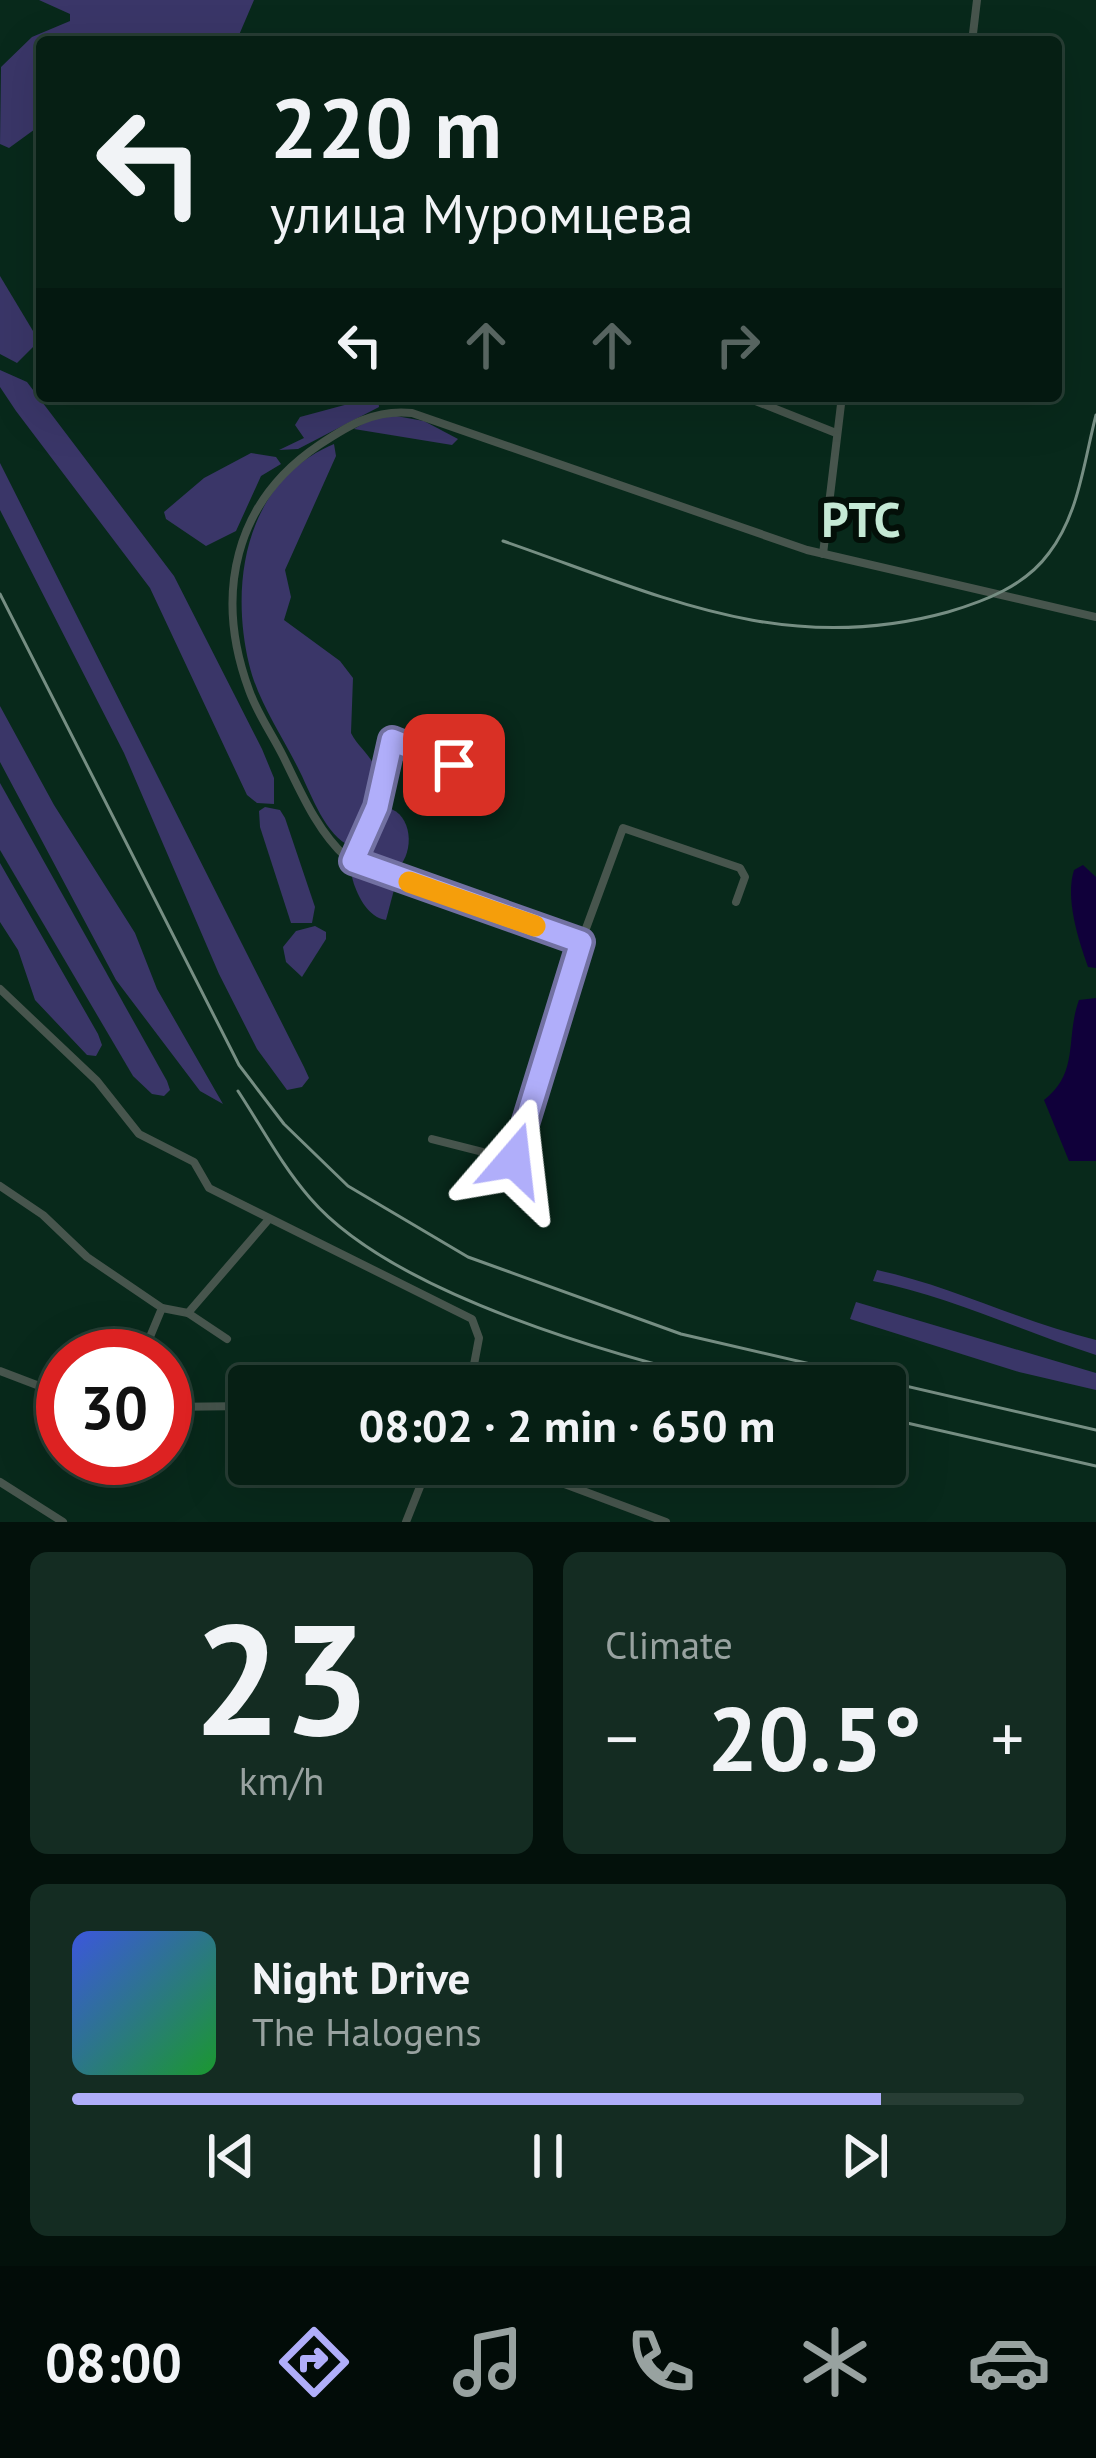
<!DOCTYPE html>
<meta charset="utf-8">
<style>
:root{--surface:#061f14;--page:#142c22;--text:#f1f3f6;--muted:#98a2a0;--line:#273d34;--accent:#b0aefa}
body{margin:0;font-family:"PT Sans",sans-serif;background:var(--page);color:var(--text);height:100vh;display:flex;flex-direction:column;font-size:45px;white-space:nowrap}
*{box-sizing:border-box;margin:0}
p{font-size:39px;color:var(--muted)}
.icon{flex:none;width:66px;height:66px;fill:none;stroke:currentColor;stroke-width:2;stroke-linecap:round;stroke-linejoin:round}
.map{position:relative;height:1522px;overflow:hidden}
.drawer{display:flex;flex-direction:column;gap:30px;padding:30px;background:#03110b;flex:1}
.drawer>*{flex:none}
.top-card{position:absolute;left:36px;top:36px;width:1026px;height:366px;border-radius:12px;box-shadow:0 12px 48px #0002,0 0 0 3px var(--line);background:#061f14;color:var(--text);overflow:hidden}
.speed{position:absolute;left:36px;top:1329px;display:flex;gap:24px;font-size:60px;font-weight:700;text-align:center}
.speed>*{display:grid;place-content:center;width:156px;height:156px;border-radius:50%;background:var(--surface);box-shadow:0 12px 48px #0002,0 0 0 3px var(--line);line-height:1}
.speed .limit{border:18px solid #d22;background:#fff;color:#111}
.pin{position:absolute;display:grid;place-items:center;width:102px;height:102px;color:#fff;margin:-51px;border-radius:24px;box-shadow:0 6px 18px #0006}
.me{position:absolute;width:132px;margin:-66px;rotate:17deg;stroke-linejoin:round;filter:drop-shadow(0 0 9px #0008)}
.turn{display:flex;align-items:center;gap:42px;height:252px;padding:0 36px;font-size:54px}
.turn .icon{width:156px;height:156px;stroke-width:2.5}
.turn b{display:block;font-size:84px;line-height:102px}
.lanes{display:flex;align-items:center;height:114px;padding:0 36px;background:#0003;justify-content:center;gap:60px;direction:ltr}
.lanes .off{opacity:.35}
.big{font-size:90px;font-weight:700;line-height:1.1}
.drawer .widget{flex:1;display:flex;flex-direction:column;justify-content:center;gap:18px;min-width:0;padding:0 42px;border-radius:18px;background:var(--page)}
.drawer .dial{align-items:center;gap:0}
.dial b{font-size:156px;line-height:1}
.song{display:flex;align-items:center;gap:36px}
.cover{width:144px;height:144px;border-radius:18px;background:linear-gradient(135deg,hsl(230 70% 55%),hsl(130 70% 35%))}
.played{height:12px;border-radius:6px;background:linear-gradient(90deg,var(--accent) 85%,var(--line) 85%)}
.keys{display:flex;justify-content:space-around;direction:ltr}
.heat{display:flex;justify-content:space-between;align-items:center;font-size:66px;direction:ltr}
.drawer .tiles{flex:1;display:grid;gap:30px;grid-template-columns:1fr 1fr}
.widget:last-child{grid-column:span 2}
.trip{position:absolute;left:228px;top:1365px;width:678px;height:120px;border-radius:12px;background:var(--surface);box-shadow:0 12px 48px #0002,0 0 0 3px var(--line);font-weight:700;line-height:120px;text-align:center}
.tabs{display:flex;height:192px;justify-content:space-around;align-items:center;background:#020c08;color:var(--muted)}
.tabs .icon{width:84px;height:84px}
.tabs .on{color:var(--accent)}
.tabs b{font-size:54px;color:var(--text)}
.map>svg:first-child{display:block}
.green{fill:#3a3668}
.water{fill:#10003a}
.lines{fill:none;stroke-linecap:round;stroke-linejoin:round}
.minor{stroke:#47554d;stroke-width:8}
.rail{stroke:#768e83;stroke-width:3}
.route-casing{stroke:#7271a2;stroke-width:30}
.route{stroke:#b0aefa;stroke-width:21}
.slow{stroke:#f59e0b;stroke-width:21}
.labels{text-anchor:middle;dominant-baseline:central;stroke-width:12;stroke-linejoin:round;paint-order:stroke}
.quarter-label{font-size:48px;font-weight:bold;fill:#c5e9d5;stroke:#030f08}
</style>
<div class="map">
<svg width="1096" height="1522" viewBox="0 0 1096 1522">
<rect width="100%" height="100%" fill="#08291b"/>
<g class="green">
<path d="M39,0H254L236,42H42V124L9,148L0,144L1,67L32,37L70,21V14Z"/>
<path d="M0,276L39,341L17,363L0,354Z"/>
<path d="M0,370L27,382L174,576L262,749L274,778V804L257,803L247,795L150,588L16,411L0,387Z"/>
<path d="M378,396L379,407L298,449L279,450L304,438L295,425L300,417Z"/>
<path d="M396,416L424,421L458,439L452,445L354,429L371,419Z"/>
<path d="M334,444L336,456L285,570L291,597L284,620L340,661L353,678L351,733C357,745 368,753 374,765C386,789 370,831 351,846C326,837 311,794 300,772C283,737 258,702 249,664C229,580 247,480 334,444Z"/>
<path d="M251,453L276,457L281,464L261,476L236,531L206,546L166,519L164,512L204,478Z"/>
<path d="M0,463L304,1067L309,1078L302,1087L287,1090L257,1049L219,974L124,753L0,510Z"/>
<path d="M0,706L54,805L135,933L157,989L223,1104L200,1091L116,980L0,762Z"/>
<path d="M0,783L167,1081L170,1090L164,1096L152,1094L133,1076L0,850Z"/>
<path d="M265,807L280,810L285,818L315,907L312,923H291L260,827L259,811Z"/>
<path d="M388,808C412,814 415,851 398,868L377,865L364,856Z"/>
<path d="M0,863L98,1034L102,1045L96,1056L87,1055L35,1000L18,950L0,922Z"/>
<path d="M363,871L395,886L386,920C368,918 356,894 352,877Z"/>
<path d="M315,926L326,932V939L302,977L286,962L283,947L296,931Z"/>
<path d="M877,1270C952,1286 1021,1322 1096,1340V1355C1022,1331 948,1296 873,1281Z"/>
<path d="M856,1302L1096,1373V1390L1019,1372L850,1319Z"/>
</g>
<g class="water">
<path d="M1083,865L1096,877V968L1088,967C1078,939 1065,898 1074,870Z"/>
<path d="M1096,998V1161H1069L1044,1100C1080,1072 1065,1038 1079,1000Z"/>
</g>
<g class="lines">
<g class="minor">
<path d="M972,42L977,0"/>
<path d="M743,396L836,433"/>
<path d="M823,554L842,396"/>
<path d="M353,861L377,807L392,740L485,778"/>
<path d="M581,942L346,857C317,831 300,790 283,756C272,734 257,713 249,690C214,595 234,502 319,445C349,425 375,409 412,413L807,550L1096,617"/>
<path d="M0,989L97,1081L139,1134L194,1162L209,1188L472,1319L479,1338L470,1386"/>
<path d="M432,1139L514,1160L581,942L623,828L740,868L745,877L736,902"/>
<path d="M0,1186L43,1215L87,1257L162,1308L188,1313L227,1339"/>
<path d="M188,1313L269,1219"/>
<path d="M142,1356L162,1308"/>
<path d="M0,1371L63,1395"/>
<path d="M165,1407L249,1406"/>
<path d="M511,1464L666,1522"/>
<path d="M0,1482L63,1522"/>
<path d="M406,1522L429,1464"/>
</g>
<g class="rail">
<path d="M503,541C657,594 782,658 948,612C985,601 1025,586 1049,553C1079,514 1084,461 1096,415"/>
<path d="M0,594L239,1065L284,1124L348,1186L468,1257L681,1334L1096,1430"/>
<path d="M238,1091C261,1126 282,1166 310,1198C393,1295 620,1358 744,1386"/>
<path d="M885,1418L1096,1466"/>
</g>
</g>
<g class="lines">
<defs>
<path id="route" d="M454,765L392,740L377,807L353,861L581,942L514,1160"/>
</defs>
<use href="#route" class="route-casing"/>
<use href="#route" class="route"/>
<path class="slow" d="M409,882L535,926"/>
</g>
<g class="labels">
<g class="quarter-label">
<text x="861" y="519">РТС</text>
</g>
</g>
</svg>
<div class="speed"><div class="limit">30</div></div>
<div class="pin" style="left:454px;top:765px;background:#d93025"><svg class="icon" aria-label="arrive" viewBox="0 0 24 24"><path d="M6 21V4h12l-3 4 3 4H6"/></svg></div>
<svg class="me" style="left:514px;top:1160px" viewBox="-20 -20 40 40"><path d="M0-17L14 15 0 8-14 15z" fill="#b0aefa" stroke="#fff" stroke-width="4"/></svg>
<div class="trip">08:02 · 2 min · 650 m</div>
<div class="top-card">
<div class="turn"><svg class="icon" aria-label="left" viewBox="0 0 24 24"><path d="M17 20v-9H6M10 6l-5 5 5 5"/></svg><div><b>220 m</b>улица Муромцева</div></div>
<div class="lanes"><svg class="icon" aria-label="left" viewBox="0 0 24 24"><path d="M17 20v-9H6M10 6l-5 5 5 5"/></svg><svg class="icon off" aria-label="ahead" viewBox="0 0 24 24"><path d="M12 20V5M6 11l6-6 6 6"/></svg><svg class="icon off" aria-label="ahead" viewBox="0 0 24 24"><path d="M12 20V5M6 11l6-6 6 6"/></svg><svg class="icon off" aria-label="right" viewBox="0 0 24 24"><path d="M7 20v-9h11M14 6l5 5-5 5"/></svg></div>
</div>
</div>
<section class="drawer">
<div class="tiles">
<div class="widget dial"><b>23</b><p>km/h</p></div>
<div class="widget"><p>Climate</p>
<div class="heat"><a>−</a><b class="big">20.5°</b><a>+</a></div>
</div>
<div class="widget">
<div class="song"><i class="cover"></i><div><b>Night Drive</b><p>The Halogens</p></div></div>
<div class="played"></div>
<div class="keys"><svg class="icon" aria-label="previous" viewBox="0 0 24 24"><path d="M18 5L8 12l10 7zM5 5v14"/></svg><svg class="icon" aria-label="pause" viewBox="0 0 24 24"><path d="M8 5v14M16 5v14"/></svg><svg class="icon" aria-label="next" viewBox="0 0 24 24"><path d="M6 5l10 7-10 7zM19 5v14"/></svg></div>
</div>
</div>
</section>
<nav class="tabs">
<b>08:00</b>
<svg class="icon on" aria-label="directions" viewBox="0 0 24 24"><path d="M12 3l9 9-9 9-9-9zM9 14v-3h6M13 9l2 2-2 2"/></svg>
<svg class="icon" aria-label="music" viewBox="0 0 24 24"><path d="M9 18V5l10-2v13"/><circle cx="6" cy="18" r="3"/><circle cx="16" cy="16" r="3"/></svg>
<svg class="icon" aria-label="phone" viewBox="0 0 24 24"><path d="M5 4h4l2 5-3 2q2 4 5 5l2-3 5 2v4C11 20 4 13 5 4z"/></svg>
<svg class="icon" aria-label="climate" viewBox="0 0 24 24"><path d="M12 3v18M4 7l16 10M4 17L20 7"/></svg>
<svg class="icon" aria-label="car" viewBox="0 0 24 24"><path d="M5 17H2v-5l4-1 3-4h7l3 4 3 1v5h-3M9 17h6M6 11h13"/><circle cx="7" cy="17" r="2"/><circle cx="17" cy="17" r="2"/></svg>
</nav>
